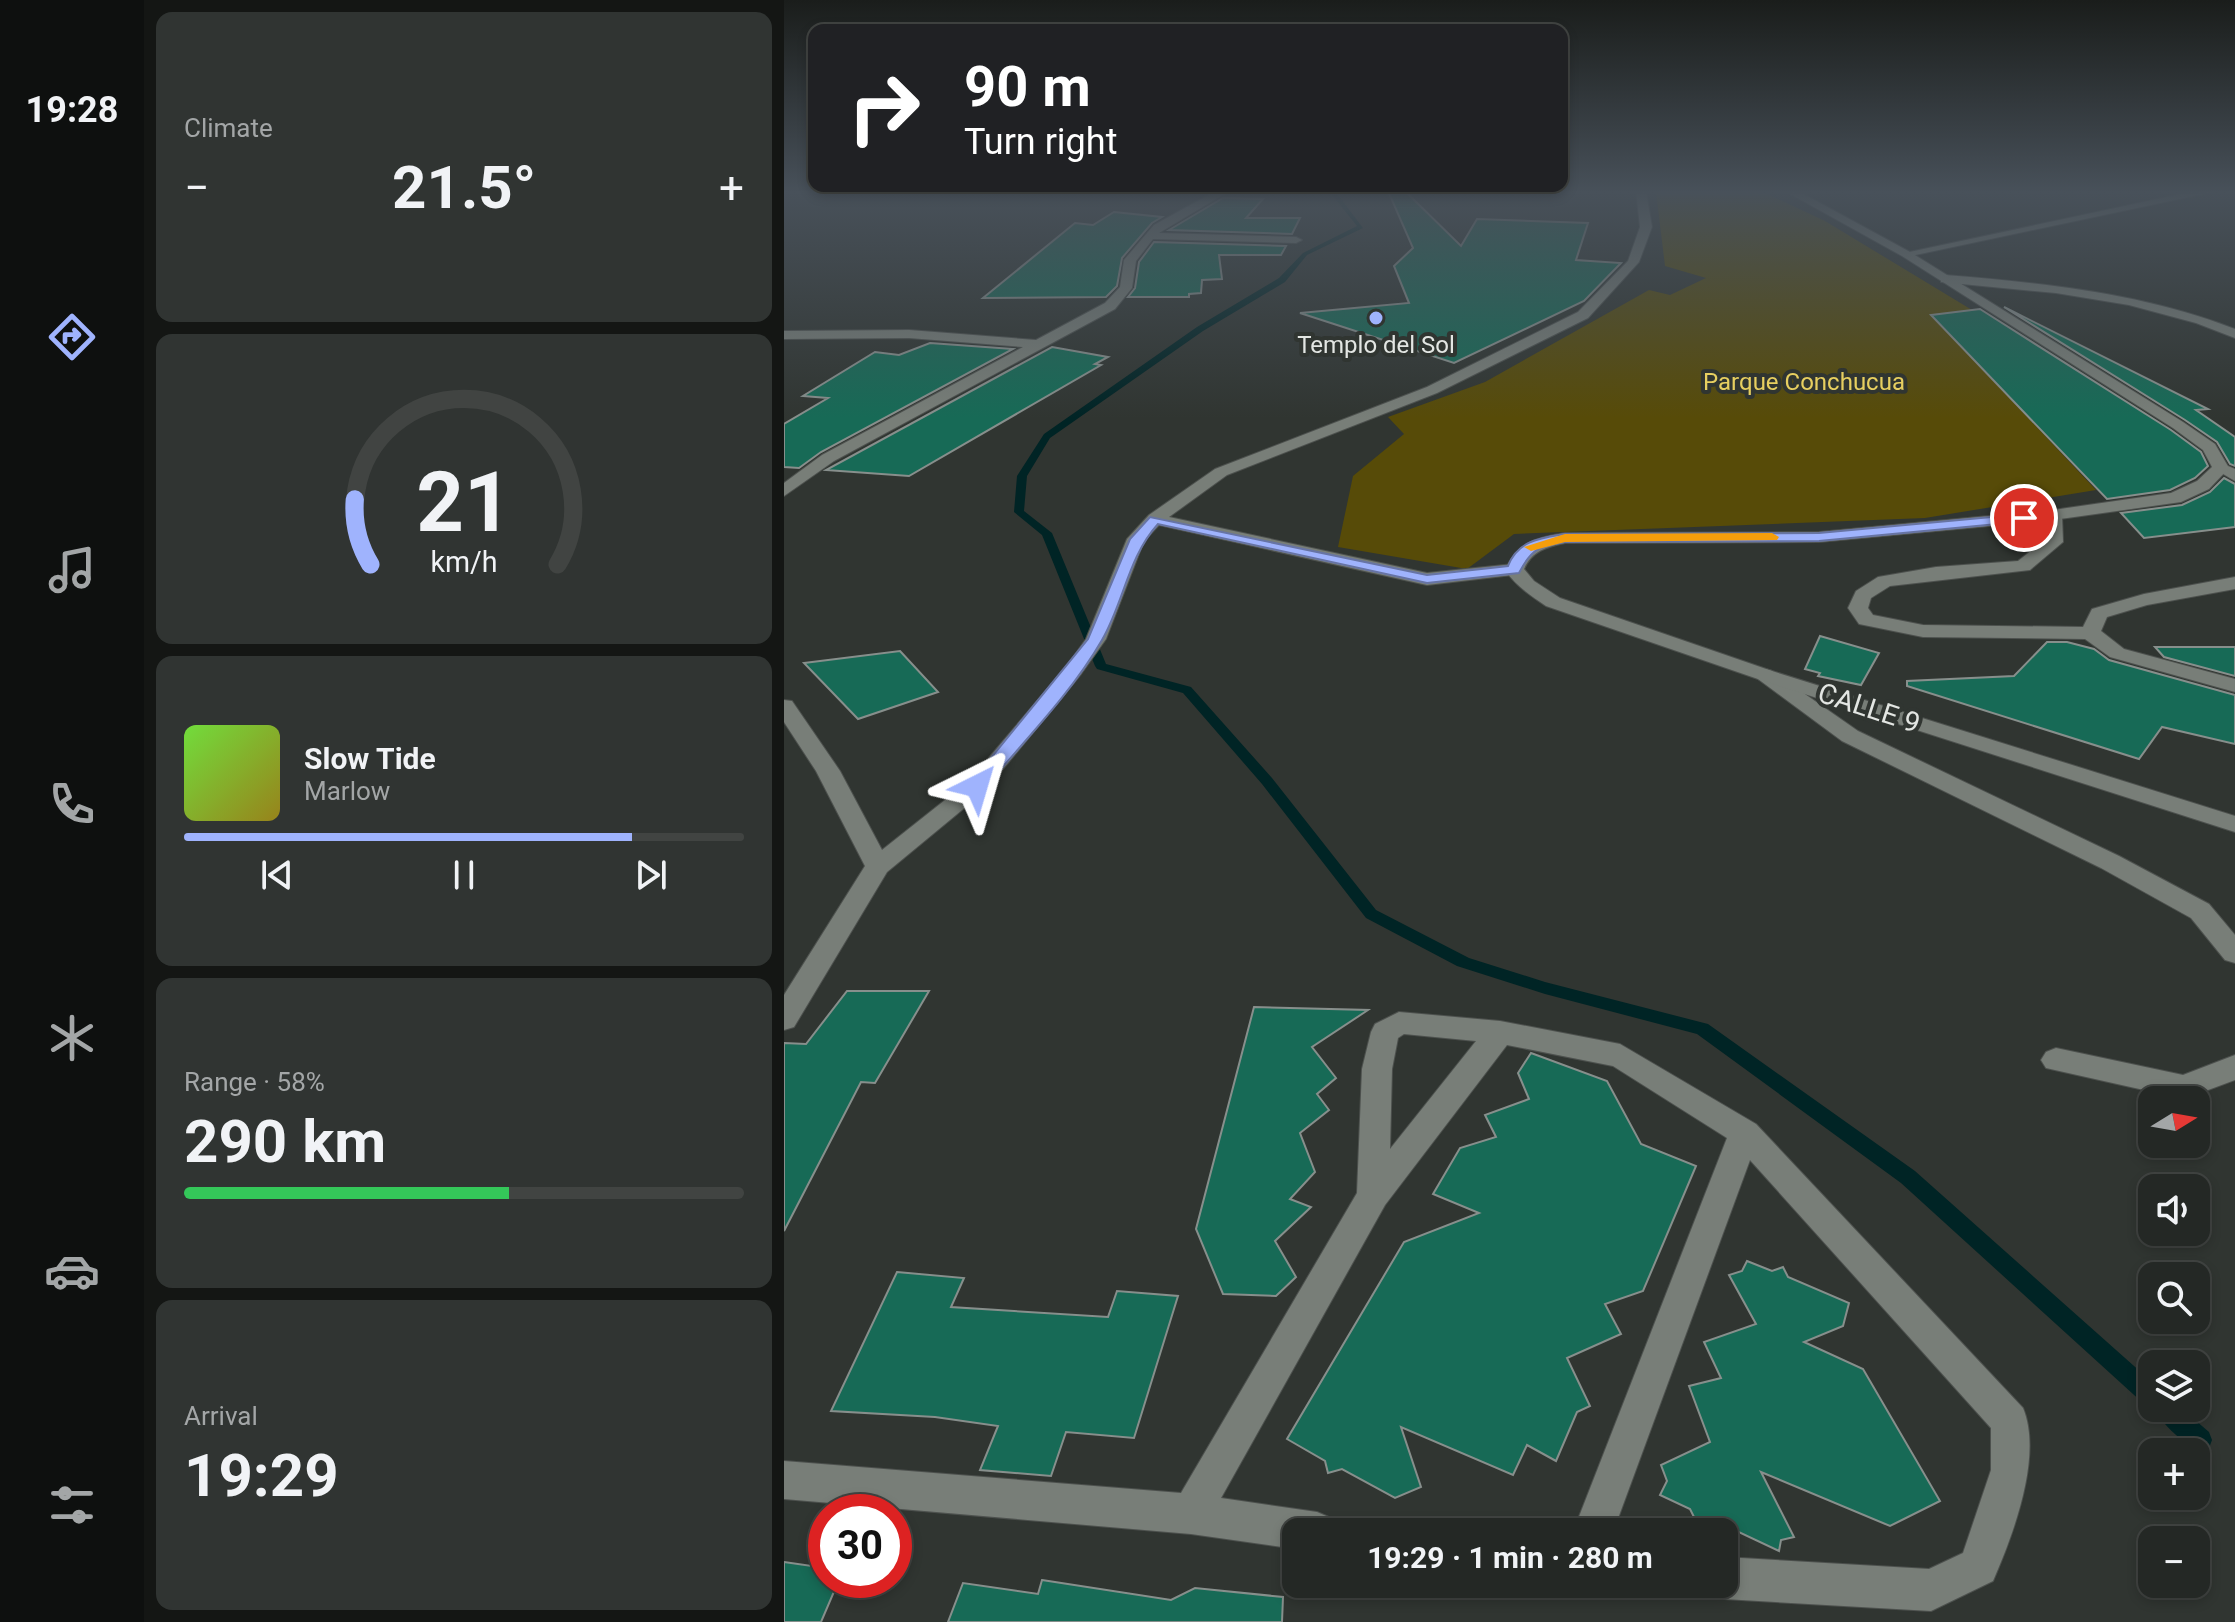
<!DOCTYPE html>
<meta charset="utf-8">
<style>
:root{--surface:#242825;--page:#303432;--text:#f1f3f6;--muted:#a3a6a7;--line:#414442;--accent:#9fb3fd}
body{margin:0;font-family:Roboto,sans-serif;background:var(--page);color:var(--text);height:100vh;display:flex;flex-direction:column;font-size:30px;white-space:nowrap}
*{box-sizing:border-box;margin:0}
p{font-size:26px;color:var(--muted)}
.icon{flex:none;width:44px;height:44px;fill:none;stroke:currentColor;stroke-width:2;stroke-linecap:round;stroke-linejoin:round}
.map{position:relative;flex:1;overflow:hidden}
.side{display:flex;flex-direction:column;gap:12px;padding:12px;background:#141614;width:640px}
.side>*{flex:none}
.hud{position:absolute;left:24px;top:24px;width:760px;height:168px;border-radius:16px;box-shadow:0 4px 12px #0003,0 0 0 2px var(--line);background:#202124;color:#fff;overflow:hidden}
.needle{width:52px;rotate:79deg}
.fabs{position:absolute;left:1354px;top:1086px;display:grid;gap:16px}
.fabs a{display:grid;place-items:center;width:72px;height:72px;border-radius:16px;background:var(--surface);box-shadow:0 4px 12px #0003,0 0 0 2px var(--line);font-size:40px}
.speed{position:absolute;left:24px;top:1494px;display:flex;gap:16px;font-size:40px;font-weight:700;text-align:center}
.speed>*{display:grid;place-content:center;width:104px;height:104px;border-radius:50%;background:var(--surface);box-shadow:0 4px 12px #0003,0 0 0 2px var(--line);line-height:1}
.speed .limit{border:12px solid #d22;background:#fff;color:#111}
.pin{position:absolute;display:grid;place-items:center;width:68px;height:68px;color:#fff;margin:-34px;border:4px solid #fff;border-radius:50%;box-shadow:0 2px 8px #0007}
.me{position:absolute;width:88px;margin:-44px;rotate:40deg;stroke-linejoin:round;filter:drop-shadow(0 0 6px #0008)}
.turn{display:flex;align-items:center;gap:28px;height:168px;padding:0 24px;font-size:36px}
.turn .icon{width:104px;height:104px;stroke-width:2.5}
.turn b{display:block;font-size:56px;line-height:68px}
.big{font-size:60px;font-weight:700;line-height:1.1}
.side .widget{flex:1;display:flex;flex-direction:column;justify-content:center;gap:12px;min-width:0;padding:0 28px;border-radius:16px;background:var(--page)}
.side .dial{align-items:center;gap:0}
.dial svg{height:208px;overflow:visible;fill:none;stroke:var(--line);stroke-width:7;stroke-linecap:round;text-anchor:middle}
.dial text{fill:var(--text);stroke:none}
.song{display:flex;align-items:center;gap:24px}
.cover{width:96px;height:96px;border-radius:12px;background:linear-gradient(135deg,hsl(100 70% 55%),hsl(50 70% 35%))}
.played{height:8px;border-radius:4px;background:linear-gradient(90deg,var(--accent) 80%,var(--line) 80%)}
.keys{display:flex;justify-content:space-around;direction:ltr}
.heat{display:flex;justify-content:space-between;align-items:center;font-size:44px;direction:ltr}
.charge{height:12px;border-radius:6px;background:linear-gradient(90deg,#34c759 58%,var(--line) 0)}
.trip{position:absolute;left:498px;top:1518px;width:456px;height:80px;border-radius:16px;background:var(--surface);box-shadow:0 4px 12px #0003,0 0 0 2px var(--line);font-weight:700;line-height:80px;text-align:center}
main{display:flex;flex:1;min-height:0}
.menu{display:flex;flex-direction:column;width:144px;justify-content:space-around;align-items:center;background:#0e100f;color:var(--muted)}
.menu .icon{width:56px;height:56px}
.menu .current{color:var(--accent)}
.menu b{font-size:36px;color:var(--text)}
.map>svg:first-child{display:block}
.green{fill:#574b08}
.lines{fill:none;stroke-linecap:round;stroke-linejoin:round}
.stream{fill:#002425;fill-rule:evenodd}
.building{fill:#176a56;stroke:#878f8c;stroke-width:2}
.street-casing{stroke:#4d514e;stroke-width:2}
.secondary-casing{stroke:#4d514e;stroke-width:2}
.street{fill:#787e78;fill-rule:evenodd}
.secondary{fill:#787e78;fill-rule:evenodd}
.route{fill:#9fb3fd;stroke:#6774a4;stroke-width:2}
.slow{fill:#f59e0b}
.poi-dot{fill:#9fb3fd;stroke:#303531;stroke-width:3}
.labels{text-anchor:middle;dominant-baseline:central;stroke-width:8;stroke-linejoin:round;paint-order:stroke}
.far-poi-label{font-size:24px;fill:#e3e6e3;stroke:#303531}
.far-park-label{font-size:24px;fill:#e7cf60;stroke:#303531}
.street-label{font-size:28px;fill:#e3e6e3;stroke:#303531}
</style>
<main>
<nav class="menu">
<b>19:28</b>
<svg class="icon current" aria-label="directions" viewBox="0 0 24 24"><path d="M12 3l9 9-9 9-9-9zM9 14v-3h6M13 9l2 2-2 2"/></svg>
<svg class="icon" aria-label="music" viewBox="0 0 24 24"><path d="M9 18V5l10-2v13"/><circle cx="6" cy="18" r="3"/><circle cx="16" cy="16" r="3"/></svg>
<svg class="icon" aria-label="phone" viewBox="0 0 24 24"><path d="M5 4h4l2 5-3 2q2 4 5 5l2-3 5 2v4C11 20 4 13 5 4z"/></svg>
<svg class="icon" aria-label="climate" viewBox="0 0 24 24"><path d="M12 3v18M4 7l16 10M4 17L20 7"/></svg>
<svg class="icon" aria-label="car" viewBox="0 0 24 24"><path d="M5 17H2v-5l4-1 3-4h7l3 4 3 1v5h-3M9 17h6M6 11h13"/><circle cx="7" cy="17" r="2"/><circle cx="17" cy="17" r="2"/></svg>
<svg class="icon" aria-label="filters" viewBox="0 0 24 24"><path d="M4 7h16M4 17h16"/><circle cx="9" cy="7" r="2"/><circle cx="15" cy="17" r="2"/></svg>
</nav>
<section class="side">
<div class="widget"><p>Climate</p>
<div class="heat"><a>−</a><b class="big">21.5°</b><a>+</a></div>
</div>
<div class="widget dial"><svg viewBox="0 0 100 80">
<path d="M14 69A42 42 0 1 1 86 69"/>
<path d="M14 69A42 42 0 0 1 8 44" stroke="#9fb3fd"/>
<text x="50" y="56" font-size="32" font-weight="700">21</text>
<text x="50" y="72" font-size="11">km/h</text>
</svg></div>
<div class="widget">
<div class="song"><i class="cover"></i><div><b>Slow Tide</b><p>Marlow</p></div></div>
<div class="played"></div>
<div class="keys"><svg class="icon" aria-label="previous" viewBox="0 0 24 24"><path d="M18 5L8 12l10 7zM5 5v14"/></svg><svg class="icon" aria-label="pause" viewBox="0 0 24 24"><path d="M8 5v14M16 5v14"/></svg><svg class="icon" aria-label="next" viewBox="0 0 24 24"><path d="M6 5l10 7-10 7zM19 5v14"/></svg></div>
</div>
<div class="widget"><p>Range · 58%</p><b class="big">290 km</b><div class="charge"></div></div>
<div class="widget"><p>Arrival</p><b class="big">19:29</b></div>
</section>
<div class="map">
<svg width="1451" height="1622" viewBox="0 0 1451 1622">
<rect width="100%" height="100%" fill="#303531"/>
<path class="green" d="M878,191H977L1041,221L1188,310L1149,317L1312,490L1141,518L730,534L683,569L554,547L569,476L620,434L604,417L701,382L865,290L886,295L922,278L881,266L872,192Z"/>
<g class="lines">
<g class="stream">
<path d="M545,191H551L579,228L523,255L501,282L419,331L266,438L243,476L240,511L268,533L322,664L407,687L488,778L592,910L685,958L761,982L924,1024L1131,1171L1368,1382V1407L1360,1404L1117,1183L913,1034L761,994L673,966L582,918L478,784L399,693L313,669L311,666L258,535L230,512L233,476L260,434L413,327L495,278L519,253L573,226Z"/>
<path d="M1370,1408H1397L1425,1432L1428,1440L1425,1448L1417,1451C1401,1445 1377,1424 1370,1408Z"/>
</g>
</g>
<g class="building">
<path d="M604,191H621L677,246L693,219L804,223L792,260L837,263L800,301L670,363L516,313L625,303L610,266L629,248Z"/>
<path d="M439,198L479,199L462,218H516L508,234L385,230Z"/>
<path d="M330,212L378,217L368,223L338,258L333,286L322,297L199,298L291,223L309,225Z"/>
<path d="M370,242L502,246L497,255H435L438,279L418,280L417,293L405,294V297H344L351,288L355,262Z"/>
<path d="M1220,307L1424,409L1412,410L1451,437V466L1446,464L1433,442L1401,420Z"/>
<path d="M1196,309L1387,430L1417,452L1424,466L1411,478L1386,490L1323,499L1147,315Z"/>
<path d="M146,343L229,349L37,452L15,468L0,467V424L44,398L19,396L91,352L115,355Z"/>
<path d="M268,347L324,357L311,364L317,365L125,476L42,470Z"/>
<path d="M1440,478L1451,484V527L1360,538L1337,513L1398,505L1426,492Z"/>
<path d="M1036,636L1095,653L1077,685L1034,676L1036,673L1021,669Z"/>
<path d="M1263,642H1283L1310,649L1325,660L1451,695V744L1378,727L1355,759L1123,686V681L1230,676Z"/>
<path d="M1371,647H1451V676L1380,657Z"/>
<path d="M116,651L154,692L74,719L20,663Z"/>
<path d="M63,991H145L91,1083L77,1082L0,1231V1043L22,1044Z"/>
<path d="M470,1007L584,1010L528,1047L552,1078L533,1094L545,1110L516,1133L531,1172L506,1199L527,1207L491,1241L512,1277L492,1296L439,1294L412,1229Z"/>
<path d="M747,1053L823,1081L857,1144L912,1166L859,1291L821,1304L837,1334L783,1358L806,1406L793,1412L772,1461L743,1445L729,1475L617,1427L637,1487L611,1498L558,1469L544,1473L541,1461L503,1439L620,1242L695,1213L649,1194L676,1148L712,1137L701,1115L745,1099L734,1073Z"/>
<path d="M963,1261L988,1271L999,1267L1004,1277L1065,1303L1059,1326L1020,1342L1079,1369L1156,1501L1106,1526L977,1472L1010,1537L997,1540L995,1551L925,1518L913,1523L906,1509L876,1495L883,1481L877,1465L926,1442L905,1386L937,1378L920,1342L972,1324L945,1275L958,1271Z"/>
<path d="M113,1272L180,1278L167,1307L324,1317L333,1291L394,1296L350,1438L282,1432L267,1476L196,1470L214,1426L151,1417L47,1411Z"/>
<path d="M0,1562L42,1568V1580H55L37,1622H0Z"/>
<path d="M258,1580L387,1600L411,1588L499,1597L498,1622H164L179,1583L254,1594Z"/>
</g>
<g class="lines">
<defs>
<g id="street">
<path d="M432,191H445L375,233L512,237L518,240L512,243L369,239L352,261L348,288L331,309L50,461L0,496V483L38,455L239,347L125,338L0,339V331L125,330L252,340L321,303L336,287L340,260L370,225Z"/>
<path d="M852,191H862L868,227L855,262L804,318L653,393L443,475L385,517L643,573L730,564L739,570L737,574L643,585L375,525L360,541L322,639L297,674L201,791L103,872L10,1027L0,1030V995L81,866L32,771L0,722V700L8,701L56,771L98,850L185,781L283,666L302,639L343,539L365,515L431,469L643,387L794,312L844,261L856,227Z"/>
<path d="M1411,191H1433L1122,257L1116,254Z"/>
<path d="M1161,275C1260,283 1358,293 1451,329V338L1412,323L1345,305L1272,293L1157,282V276Z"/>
<path d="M1437,463L1451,469V481L1429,468Z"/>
<path d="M1269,510L1278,515L1279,542L1246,570L1106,586L1087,598L1084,608L1089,615L1139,625L1299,627L1308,609L1360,594L1451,577V589L1363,605L1323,617L1317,631L1340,649L1451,679V692L1326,657L1301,639L1139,637L1075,624L1064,608L1072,591L1094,577L1152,567L1234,561L1261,540L1260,515Z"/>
<path d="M981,669L988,671L1074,731L1335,856L1425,904L1451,935V963L1441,960L1407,918L1317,868L1058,741L974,679L971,675Z"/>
<path d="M615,1012L716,1021L836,1044L972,1124L1239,1408C1259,1456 1229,1535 1209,1581L1147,1611L940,1599L925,1593L922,1584H940V1557L1145,1569L1179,1553L1207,1470V1428L966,1160L829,1532H789L943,1138L829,1066L723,1045L601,1205L437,1498L533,1512L547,1518L553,1532H512V1549L407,1534L0,1499V1461L397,1493L573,1193L578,1069L587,1032L591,1024ZM620,1034L692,1041L606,1149L608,1069L614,1038Z"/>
<path d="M1272,1048L1399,1075L1451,1055V1080L1400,1099L1262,1068L1257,1060L1262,1052Z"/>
</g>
<path id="secondary" d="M1001,191H1014L1126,252L1399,422L1431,444L1445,468L1425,489L1397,502L1269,520L1035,542L781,543C762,547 748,551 740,569L750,581L776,598L988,671L1451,816V832L974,679L762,606C746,595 732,586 721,570C733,543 753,537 781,533L1035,532L1269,510L1387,493L1413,481L1428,467L1419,450L1389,428L1118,256Z"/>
</defs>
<use href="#street" class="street-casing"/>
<use href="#secondary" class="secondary-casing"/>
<use href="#street" class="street"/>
<use href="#secondary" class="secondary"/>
</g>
<linearGradient id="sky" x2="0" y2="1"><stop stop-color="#1a1d1b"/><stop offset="0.46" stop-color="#48515a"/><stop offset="1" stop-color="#48515a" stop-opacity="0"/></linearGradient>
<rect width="1451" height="418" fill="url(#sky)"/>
<path class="route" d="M1240,514L1245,515V521L1035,541L781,542C754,547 748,548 735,573L643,583L374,524C344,557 340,602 318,640C287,694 239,742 199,790H187L184,786L304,639L346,539L366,517L643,575L724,566C734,540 757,538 781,534L1035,533Z"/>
<path class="slow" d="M988,533L995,537L993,540L781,542L747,551L740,547L781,534Z"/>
<circle class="poi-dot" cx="592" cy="318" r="8"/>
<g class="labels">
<g class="far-poi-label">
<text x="592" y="345">Templo del Sol</text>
</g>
<g class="far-park-label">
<text x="1020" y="382">Parque Conchucua</text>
</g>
<g class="street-label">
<text transform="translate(1085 708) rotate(18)">CALLE 9</text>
</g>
</g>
</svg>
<div class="fabs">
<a><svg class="needle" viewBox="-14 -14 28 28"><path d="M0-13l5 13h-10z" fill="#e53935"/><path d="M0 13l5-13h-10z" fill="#a3a6a7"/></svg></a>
<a><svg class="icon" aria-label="sound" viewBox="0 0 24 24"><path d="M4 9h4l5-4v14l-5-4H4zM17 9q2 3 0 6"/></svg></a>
<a><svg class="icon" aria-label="search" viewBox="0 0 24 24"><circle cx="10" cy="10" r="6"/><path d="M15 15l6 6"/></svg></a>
<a><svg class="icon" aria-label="layers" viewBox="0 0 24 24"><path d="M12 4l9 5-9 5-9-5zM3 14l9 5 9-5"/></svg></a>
<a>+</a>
<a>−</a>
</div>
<div class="speed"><div class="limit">30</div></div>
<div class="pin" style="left:1240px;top:518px;background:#d93025"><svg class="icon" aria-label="arrive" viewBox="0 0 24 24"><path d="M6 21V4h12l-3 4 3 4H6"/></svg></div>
<svg class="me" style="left:193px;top:786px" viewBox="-20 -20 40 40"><path d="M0-17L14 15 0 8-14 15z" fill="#9fb3fd" stroke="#fff" stroke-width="4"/></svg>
<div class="trip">19:29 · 1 min · 280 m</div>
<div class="hud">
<div class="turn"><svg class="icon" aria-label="right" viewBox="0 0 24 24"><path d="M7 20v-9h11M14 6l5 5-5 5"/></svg><div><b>90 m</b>Turn right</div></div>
</div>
</div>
</main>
